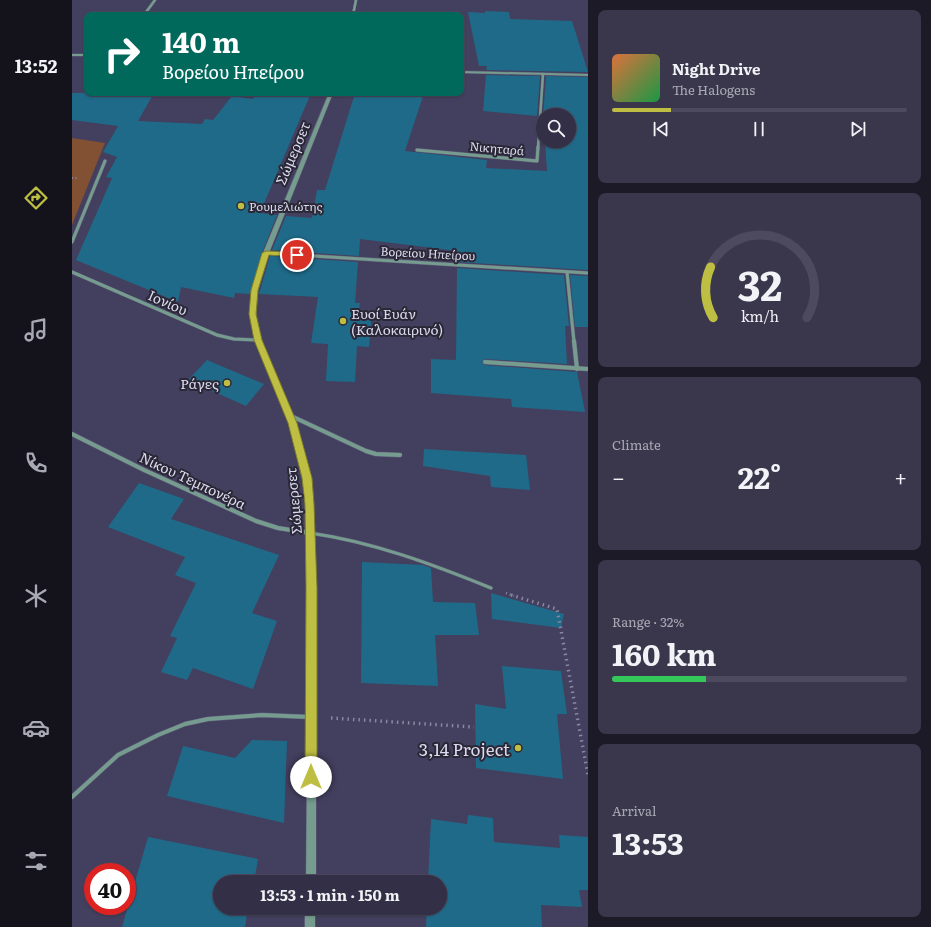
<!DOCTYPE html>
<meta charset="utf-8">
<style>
:root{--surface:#322f46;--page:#3a374d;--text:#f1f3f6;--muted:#a8a9b3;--line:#4d4a5f;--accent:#bebf42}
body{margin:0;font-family:Literata,serif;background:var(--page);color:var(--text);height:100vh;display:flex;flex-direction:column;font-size:15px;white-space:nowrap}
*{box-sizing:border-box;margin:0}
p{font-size:13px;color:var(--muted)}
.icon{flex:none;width:22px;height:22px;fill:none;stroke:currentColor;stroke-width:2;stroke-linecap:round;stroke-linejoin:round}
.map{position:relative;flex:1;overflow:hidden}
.side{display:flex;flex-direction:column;gap:10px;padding:10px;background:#1c1a26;width:343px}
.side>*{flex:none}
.hud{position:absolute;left:12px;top:12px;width:380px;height:84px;border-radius:8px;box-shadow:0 1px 3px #0004,0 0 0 1px var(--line);background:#00695c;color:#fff;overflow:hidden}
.buttons{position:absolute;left:464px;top:108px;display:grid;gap:8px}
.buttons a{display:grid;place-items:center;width:40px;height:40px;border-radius:50%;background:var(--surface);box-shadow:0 1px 3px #0004,0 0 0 1px var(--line);font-size:20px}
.speed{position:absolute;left:12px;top:863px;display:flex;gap:8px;font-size:20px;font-weight:700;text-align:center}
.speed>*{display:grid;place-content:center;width:52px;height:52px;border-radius:50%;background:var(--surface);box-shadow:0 1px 3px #0004,0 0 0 1px var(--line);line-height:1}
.speed .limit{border:6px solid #d22;background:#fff;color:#111}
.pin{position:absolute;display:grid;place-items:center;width:34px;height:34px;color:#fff;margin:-17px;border:2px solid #fff;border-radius:50%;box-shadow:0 1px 4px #0007}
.me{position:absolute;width:44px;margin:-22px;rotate:0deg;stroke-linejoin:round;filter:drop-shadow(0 0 3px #0008)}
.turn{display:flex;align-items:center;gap:14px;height:84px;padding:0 12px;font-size:18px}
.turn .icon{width:52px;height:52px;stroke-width:2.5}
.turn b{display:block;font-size:28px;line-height:34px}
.big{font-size:30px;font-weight:700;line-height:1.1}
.side .card{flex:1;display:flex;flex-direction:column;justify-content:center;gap:6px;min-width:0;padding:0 14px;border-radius:8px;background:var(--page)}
.side .dial{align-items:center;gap:0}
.dial svg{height:104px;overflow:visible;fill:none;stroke:var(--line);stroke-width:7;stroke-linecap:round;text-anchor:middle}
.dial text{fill:var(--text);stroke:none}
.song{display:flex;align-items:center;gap:12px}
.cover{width:48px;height:48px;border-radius:6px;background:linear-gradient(135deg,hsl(20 70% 55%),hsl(140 70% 35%))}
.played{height:4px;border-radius:2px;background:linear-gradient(90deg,var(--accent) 20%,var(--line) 20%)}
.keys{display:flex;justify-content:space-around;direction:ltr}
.heat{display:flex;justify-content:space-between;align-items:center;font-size:22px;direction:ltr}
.charge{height:6px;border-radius:3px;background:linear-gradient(90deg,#34c759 32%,var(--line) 0)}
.trip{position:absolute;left:141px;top:875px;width:234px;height:40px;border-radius:20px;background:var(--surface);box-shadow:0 1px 3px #0004,0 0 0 1px var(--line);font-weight:700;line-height:40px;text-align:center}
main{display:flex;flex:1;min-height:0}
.tab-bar{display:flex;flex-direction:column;width:72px;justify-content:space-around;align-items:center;background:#14131c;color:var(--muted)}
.tab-bar .icon{width:28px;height:28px}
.tab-bar .selected{color:var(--accent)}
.tab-bar b{font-size:18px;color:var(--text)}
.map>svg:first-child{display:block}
.green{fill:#825033}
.building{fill:#206a89}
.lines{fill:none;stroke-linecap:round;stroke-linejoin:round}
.service-far1-casing{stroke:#615e7b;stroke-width:4}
.service-casing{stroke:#615e7b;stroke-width:5}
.minor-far2-casing{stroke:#615e7b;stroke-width:3}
.minor-far1-casing{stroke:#615e7b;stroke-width:4}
.minor-casing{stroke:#615e7b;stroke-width:5}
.tertiary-casing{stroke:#615e7b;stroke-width:1}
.path-far2{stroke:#8a87a0;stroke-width:2;stroke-dasharray:1 2.5;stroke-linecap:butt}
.path-far1{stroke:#8a87a0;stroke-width:2.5;stroke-dasharray:1 3;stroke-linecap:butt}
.path{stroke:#8a87a0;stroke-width:3.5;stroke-dasharray:1.5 4;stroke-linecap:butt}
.service-far1{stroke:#759c8e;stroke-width:3}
.service{stroke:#759c8e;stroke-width:4}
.minor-far2{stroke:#759c8e;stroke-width:2.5}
.minor-far1{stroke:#759c8e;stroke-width:3}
.minor{stroke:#759c8e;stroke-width:4}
.tertiary{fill:#759c8e;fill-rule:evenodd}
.route{fill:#bebf42;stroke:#7c7c2b}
.poi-dot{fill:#bebf42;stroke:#2a2837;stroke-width:1.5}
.labels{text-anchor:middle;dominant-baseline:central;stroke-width:4;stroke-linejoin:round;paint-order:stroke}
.far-street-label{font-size:12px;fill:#dbd9ed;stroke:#2a2837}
.far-poi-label{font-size:12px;fill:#dbd9ed;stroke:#2a2837;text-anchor:start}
.street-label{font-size:14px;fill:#dbd9ed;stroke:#2a2837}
.poi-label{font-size:14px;fill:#dbd9ed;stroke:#2a2837;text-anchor:start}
.near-poi-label{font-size:17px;fill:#dbd9ed;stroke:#2a2837;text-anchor:end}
</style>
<main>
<nav class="tab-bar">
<b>13:52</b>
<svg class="icon selected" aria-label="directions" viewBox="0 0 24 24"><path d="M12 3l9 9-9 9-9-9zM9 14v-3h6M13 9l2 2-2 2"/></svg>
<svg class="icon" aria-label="music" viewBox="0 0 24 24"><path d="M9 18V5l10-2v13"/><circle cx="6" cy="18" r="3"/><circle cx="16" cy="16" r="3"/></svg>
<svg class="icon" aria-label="phone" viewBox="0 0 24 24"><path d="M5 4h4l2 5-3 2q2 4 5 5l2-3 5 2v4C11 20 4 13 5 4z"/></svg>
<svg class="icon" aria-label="climate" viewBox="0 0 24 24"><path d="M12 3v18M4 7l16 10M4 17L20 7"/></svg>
<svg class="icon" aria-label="car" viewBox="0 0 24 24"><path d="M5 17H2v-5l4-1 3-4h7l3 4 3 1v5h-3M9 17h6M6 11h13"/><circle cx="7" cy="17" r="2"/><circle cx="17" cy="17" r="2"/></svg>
<svg class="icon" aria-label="filters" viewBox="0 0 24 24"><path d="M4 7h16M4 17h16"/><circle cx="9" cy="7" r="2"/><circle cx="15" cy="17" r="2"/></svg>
</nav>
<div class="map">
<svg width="516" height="927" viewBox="0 0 516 927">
<rect width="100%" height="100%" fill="#433f5e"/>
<path class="green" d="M0,138L33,143L0,225Z"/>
<g class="building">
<path d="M413,11L437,12L438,19L500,21L516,72L414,70L415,66H407L396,12L413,13Z"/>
<path d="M414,75L468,76L465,116L411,111Z"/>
<path d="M474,76L516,77V270L385,262V251L288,239L287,256L200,250L214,216L240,218L245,190H253L283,93H352L333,151L415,160L414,168L475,171L473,141H497V115H471V117Z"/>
<path d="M0,93H82L66,121L130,124L133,119L141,120L160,96L181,99L184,93H239L188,213L205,215L190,253L178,294L163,293L162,298L109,287L106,302L4,260L40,178L34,177L45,157L31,152L46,126L0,120Z"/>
<path d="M198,256L286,262L283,303H288L287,312L300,313L297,347L285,346L283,382L254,381L256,344L239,343L246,297L187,294Z"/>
<path d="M385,268L492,275L497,326H493L495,364L413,359L410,362L413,365L505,372L513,412L440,407L439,399L359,393V359L384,360Z"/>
<path d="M498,275L516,276V327H503Z"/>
<path d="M135,360L192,384L174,406L116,380Z"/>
<path d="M352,449L454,455L458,490L419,487L418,476L351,466Z"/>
<path d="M67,483L112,499L99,519L207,555L180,613L205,621L181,689L121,668L115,680L89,672L105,638L98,636L124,583L103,575L113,557L36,527Z"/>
<path d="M290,562L351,565L359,568L361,602L403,603L407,635H363L366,686L289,683Z"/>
<path d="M419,593L492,614L489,628L420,619Z"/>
<path d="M430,666L489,671L495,714H485L491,779L404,768L403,704L434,709Z"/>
<path d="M180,740L215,741L212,823L95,796L111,746L163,758Z"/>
<path d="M396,815L421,818L422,842L488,848L487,835L516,837V890H507L510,907L469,905L470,927H354L355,908H368V882H356L359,819L395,824Z"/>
<path d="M76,837L186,859L182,882H148V908H176L173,927H50Z"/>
</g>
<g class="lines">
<defs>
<path id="service-far1" d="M238,533C301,542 360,564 419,588"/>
<path id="service" d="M0,797L46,755L86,735L113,724L136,719L190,715L238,717"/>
<g id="minor-far2">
<path d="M72,15L83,0"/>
<path d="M281,15L284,0"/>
<path d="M466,148L471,74"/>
</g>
<g id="minor-far1">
<path d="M345,150L465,161L466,147"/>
<path d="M0,242L33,161"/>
<path d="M194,253L516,273"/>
<path d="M0,272L145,335L162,339L186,340"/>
<path d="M495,272L502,342"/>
</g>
<g id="minor">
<path d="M502,341L505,369"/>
<path d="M413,362L516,369"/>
<path d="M217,415L294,451L304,454L328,455"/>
<path d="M0,434L72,470L184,521L206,528L238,533"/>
</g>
<g id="tertiary">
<rect x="0" y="54" width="15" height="2"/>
<path d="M389,71L516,74V76L389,73Z"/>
<path d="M257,93H261L197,253L186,290L184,314L189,340L223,423L235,462L239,478L241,504L244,651V882H234L236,651L233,504L231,478L229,462L217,423L183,340L178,314L180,290L191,253Z"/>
<rect x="233" y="908" width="10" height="19"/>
</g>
</defs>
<use href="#service-far1" class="service-far1-casing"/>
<use href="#service" class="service-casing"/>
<use href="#minor-far2" class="minor-far2-casing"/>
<use href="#minor-far1" class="minor-far1-casing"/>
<use href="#minor" class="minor-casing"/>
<use href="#tertiary" class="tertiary-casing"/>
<path class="path-far2" d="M0,178H7"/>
<path class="path-far1" d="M434,593L442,596"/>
<g class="path">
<path d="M439,595L485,609L516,775"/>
<path d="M259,718L402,727"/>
</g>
<use href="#service-far1" class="service-far1"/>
<use href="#service" class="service"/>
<use href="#minor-far2" class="minor-far2"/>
<use href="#minor-far1" class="minor-far1"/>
<use href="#minor" class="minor"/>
<use href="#tertiary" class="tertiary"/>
</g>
<path class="route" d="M194,251L225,252L229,255L225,257L197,255L186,290L184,314L190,340L225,423L240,478L242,504L245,588V777L244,781L239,783L235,781L233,777L234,588L233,504L230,478L216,423L182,340L177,314L179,290L190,253Z"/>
<g class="poi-dot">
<circle cx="169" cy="206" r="4"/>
<circle cx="271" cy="321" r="4"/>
<circle cx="155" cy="383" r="4"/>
<circle cx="446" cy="748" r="4"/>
</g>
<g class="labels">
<g class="far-street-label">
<text transform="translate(425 148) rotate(5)">Νικηταρά</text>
<text transform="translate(356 253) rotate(3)">Βορείου Ηπείρου</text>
</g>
<g class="far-poi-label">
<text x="177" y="206">Ρουμελιώτης</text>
</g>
<g class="street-label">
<text transform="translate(220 153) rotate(-67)">Σώμερσετ</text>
<text transform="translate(96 302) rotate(24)">Ιονίου</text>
<text transform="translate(121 480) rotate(25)">Νίκου Τεμπονέρα</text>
<text transform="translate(221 501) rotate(-95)">Σώμερσετ</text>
</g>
<g class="poi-label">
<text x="279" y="313">Ευοί Ευάν<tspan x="279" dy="16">(Καλοκαιρινό)</tspan></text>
<text x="147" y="383" text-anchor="end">Ράγες</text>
</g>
<g class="near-poi-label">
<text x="438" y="748">3,14 Project</text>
</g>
</g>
</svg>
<div class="buttons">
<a><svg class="icon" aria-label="search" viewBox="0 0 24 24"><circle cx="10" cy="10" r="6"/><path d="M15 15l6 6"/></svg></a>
</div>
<div class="speed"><div class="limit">40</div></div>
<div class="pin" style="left:225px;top:255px;background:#d93025"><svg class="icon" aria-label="arrive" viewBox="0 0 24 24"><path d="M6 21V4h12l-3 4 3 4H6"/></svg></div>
<svg class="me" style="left:239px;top:777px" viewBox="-20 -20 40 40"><circle r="19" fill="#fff"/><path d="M0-13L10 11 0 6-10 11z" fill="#bebf42"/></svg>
<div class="trip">13:53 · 1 min · 150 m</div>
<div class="hud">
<div class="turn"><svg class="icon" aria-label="right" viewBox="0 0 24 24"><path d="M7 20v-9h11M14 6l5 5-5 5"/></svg><div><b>140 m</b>Βορείου Ηπείρου</div></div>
</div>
</div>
<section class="side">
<div class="card">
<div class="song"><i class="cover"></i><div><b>Night Drive</b><p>The Halogens</p></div></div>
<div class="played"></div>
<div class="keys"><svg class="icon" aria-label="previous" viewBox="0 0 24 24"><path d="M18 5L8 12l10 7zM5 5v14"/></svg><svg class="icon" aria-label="pause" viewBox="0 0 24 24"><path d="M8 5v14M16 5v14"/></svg><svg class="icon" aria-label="next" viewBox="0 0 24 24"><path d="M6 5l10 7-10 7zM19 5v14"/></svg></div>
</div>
<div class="card dial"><svg viewBox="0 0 100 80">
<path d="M14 69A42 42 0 1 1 86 69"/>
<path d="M14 69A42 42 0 0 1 12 30" stroke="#bebf42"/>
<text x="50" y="56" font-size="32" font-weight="700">32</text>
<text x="50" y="72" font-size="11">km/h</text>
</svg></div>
<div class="card"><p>Climate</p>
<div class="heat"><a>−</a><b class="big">22°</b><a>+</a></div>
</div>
<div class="card"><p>Range · 32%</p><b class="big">160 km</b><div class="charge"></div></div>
<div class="card"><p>Arrival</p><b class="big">13:53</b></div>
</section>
</main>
